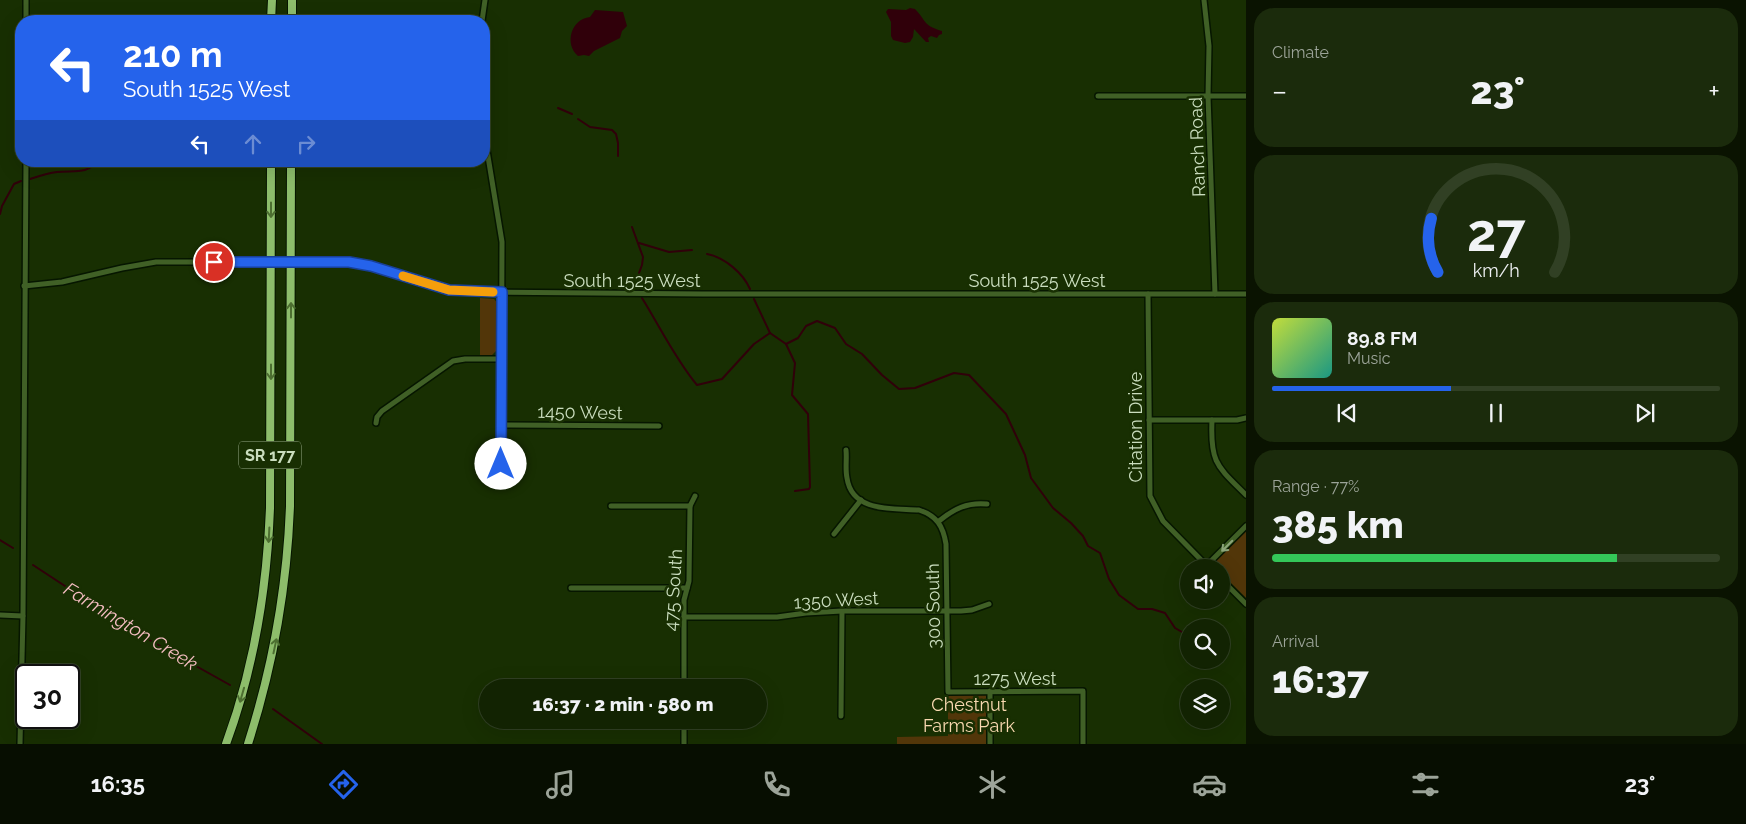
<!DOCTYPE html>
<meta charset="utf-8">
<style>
:root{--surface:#122302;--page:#1b2b0c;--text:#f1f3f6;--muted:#9ca499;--line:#314024;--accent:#2563eb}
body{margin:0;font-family:Raleway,sans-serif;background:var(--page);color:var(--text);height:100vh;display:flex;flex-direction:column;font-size:19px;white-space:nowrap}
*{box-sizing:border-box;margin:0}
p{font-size:16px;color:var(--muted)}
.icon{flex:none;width:28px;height:28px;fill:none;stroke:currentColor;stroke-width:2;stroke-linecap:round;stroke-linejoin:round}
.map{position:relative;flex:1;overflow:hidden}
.side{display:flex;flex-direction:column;gap:8px;padding:8px;background:#0a1301;width:500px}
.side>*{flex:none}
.banner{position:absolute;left:15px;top:15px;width:475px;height:152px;border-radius:20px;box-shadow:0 5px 20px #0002,0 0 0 1px var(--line);background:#2563eb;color:#fff;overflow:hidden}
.fabs{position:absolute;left:1180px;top:559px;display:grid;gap:10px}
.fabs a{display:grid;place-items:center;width:50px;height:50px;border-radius:50%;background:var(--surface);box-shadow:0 5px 20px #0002,0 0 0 1px var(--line);font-size:25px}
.speed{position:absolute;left:15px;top:664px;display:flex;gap:10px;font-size:25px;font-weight:700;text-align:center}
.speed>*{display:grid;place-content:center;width:65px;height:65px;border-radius:50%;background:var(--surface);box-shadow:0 5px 20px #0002,0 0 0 1px var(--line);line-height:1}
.speed .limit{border:2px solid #111;border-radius:8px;background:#fff;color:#111}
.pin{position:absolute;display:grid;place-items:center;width:42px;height:42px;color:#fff;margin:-21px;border:2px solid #fff;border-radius:50%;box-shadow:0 1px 5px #0007}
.me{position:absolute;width:55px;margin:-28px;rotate:0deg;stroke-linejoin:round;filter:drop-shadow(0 0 4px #0008)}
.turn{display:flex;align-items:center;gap:18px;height:105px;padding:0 25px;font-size:22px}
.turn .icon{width:65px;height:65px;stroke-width:2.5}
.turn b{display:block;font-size:35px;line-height:42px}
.lanes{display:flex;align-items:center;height:48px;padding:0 25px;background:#0003;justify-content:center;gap:25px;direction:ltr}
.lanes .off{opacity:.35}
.big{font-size:38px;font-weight:800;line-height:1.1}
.side .card{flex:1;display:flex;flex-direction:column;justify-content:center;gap:8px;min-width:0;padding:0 18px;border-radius:20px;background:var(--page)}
.side .dial{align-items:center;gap:0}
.dial svg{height:130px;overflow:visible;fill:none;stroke:var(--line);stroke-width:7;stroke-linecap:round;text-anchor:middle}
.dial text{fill:var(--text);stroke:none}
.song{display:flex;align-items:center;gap:15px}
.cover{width:60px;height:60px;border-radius:8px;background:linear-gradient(135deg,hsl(70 70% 55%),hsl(170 70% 35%))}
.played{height:5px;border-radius:2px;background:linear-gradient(90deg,var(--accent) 40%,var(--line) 40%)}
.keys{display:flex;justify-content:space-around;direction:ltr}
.heat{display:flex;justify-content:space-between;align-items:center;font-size:28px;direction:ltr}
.charge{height:8px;border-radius:4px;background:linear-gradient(90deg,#34c759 77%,var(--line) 0)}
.trip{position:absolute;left:479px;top:679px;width:288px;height:50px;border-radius:25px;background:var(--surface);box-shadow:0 5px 20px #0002,0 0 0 1px var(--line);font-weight:800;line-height:50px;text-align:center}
.dock{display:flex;height:80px;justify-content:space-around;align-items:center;background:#070e01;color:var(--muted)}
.dock .icon{width:35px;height:35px}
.dock .on{color:var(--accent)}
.dock b{font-size:22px;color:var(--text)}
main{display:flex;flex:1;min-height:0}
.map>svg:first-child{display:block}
.green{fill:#523609}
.water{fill:#30000a}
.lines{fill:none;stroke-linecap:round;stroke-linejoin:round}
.stream{stroke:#30000a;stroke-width:2}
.minor-casing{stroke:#061600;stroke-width:8}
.highway-casing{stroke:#061600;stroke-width:10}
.minor{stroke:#406026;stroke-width:5}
.highway{stroke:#8dbd6b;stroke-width:8}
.minor-bridge-casing{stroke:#061600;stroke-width:8;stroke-linecap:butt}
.minor-bridge{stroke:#406026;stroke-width:5}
.oneway{stroke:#4d6f31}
.oneway2{stroke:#8ca57a}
.route-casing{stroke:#184099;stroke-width:12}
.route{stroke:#2563eb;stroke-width:9}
.slow{stroke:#f59e0b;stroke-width:9}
.labels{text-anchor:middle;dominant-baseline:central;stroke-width:5;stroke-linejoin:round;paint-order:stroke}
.shield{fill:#182f02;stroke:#95a986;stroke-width:1}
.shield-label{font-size:16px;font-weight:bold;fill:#caddbe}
.street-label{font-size:18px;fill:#caddbe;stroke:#182f02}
.park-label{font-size:18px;fill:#f9d9b1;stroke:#182f02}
.water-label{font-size:19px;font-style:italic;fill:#f4bdc1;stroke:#182f02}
</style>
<main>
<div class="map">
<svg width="1246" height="744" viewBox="0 0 1246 744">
<rect width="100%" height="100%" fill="#182f02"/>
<g class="green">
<path d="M480,298L494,299L498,304V349L492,355H480Z"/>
<path d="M1246,529V598L1221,573V568L1215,567V560Z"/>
<path d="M990,691V744H897V737L948,736V692Z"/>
</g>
<g class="water">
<path d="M910,8L915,9C927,21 922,25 942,31V34L939,35L937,38L931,36L928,38L929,42H926L914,29L913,37L910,42L905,43L893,40L891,36V22L886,12L888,9L906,10Z"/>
<path d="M595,10L623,12L627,26L622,31L620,38L594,51L589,56L584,55L578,56C564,44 571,19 590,17Z"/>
</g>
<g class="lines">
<g class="stream">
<path d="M558,108L572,114"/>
<path d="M578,119L590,127L612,130L616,134L618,143V156"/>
<path d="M30,179C39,176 48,173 57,172C73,170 87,175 98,161"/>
<path d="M0,214L2,206L14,184L21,181"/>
<path d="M632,227L643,257L642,265L639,273L640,289"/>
<path d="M639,243L669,252L692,250"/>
<path d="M707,254C724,257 743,273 750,289"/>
<path d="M642,298C660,327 676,360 697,385L722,379L754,344L770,333"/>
<path d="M754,299L770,333L786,344L798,338L806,326L817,321L835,328L846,344L862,354L882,375L899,389L915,388L954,373L969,375L1006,414L1025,455L1031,478L1053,508L1071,523L1083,536L1088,546L1100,553L1109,579L1119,595L1138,609H1152L1165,613L1175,628L1189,636"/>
<path d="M786,344L795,363L792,395L808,414L810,487L809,489L795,491"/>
<path d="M0,540L13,548"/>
<path d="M33,565L135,632L230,685"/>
<path d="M273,709L322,744"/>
</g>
<defs>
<g id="minor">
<path d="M1204,0L1209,46L1208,96L1215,294"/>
<path d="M26,21V0"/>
<path d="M482,21L485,0"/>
<path d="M1098,96H1246"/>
<path d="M484,132L502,242L501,464"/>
<path d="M310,262C329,262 347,261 365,265C399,272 431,290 466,292L703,294H1246"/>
<path d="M24,286L62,282L122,268L156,262H252"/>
<path d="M1148,294L1150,496L1163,521L1209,568"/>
<path d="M1149,420H1237L1246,418"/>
<path d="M1212,420C1210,463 1217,466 1246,495"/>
<path d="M376,423L377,417L382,411L453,361L465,359H502"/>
<path d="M501,425L659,426"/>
<path d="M846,450C847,459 845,469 847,478C852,513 894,508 919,510C937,516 943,526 946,544L948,692L1083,691V744"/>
<path d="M611,506H690"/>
<path d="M939,521C954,509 967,502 987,504"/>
<path d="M834,534L861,500"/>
<path d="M1207,565L1246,526"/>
<path d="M1221,579L1246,604"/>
<path d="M571,588H687"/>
<path d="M0,615L23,616"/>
<path d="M684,617H777L806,613L842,611H961L972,610L989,604"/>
<path d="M684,688V600L689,581L690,506L695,496"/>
<path d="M990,691V744"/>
<path d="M841,716L842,611"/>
<path d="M20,744L23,616L26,161"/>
<path d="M684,744V720"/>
</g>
<g id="highway">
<path d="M271,21L272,0"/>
<path d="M292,21V0"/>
<path d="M226,744C254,668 267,588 270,508L271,161"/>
<path d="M248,744C273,666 287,588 290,506L291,161"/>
</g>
</defs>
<use href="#minor" class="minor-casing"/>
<use href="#highway" class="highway-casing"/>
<use href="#minor" class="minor"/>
<use href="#highway" class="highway"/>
<defs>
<path id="minor-bridge" d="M252,262H310"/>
</defs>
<use href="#minor-bridge" class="minor-bridge-casing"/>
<use href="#minor-bridge" class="minor-bridge"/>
</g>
<defs><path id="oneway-shaft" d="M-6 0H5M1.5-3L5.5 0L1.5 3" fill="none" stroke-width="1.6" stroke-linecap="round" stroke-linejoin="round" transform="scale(1.25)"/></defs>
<g class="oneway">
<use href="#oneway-shaft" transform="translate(271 210) rotate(90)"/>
<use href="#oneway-shaft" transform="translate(291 310) rotate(-90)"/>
<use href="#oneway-shaft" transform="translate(271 372) rotate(90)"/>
<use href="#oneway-shaft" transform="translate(269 535) rotate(93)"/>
<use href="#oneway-shaft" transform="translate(275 646) rotate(-78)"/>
<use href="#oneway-shaft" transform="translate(242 695) rotate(106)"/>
</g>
<use class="oneway2" href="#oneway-shaft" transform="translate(1227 546) rotate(135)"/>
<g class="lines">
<defs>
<path id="route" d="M214,262H349L371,266L449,290L502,292L501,464"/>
</defs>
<use href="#route" class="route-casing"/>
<use href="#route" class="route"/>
<path class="slow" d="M403,276L449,290L493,292"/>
</g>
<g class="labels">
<rect class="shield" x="239" y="441.5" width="62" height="27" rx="4"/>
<g class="shield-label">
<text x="270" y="455">SR 177</text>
</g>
<g class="street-label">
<text transform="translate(1197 147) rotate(-92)">Ranch Road</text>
<text x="632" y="280">South 1525 West</text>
<text x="1037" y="280">South 1525 West</text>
<text transform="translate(580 412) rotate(1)">1450 West</text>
<text transform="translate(1135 427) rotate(-90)">Citation Drive</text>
<text transform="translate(673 590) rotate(-86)">475 South</text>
<text transform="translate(836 600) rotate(-3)">1350 West</text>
<text transform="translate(933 606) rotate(-91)">300 South</text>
<text x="1015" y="678">1275 West</text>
</g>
<g class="park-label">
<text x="969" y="704">Chestnut<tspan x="969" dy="21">Farms Park</tspan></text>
</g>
<g class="water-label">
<text transform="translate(131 626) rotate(31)">Farmington Creek</text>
</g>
</g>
</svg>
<div class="fabs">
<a><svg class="icon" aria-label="sound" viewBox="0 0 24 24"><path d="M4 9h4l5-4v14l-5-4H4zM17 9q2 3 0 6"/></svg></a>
<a><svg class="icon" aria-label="search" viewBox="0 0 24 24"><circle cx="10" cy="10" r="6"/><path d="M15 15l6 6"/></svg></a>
<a><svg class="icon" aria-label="layers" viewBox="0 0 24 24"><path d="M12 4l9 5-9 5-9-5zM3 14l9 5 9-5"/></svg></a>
</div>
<div class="speed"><div class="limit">30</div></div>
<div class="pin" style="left:214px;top:262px;background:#d93025"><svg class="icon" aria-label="arrive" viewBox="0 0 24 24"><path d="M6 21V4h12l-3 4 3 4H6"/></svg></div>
<svg class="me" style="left:501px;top:464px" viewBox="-20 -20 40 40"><circle r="19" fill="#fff"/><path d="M0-13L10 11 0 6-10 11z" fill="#2563eb"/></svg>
<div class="trip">16:37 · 2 min · 580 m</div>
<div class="banner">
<div class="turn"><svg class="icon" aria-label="left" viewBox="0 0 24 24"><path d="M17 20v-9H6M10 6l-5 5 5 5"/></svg><div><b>210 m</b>South 1525 West</div></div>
<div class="lanes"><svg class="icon" aria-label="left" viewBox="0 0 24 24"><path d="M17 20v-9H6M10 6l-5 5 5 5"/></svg><svg class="icon off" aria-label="ahead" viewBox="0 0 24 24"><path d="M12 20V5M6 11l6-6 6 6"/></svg><svg class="icon off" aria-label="right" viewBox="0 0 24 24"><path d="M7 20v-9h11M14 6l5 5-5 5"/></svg></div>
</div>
</div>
<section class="side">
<div class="card"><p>Climate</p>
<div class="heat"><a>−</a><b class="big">23°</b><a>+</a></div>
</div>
<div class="card dial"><svg viewBox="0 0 100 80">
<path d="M14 69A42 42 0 1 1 86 69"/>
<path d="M14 69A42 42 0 0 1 10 36" stroke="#2563eb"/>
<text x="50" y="56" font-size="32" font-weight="700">27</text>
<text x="50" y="72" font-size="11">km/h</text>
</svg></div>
<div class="card">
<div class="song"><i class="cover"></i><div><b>89.8 FM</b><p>Music</p></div></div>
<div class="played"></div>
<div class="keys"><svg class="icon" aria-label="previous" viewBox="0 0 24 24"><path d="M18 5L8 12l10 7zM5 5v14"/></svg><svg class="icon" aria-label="pause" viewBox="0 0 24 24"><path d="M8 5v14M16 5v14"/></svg><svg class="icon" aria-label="next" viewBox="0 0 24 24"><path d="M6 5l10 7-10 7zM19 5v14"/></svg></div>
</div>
<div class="card"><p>Range · 77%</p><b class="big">385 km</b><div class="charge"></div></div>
<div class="card"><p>Arrival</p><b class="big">16:37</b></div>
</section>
</main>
<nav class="dock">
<b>16:35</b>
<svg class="icon on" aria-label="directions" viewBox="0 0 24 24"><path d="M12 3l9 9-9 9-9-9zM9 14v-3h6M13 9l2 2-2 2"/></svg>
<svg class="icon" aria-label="music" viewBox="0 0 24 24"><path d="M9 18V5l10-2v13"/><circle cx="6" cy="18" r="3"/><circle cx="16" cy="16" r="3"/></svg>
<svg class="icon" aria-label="phone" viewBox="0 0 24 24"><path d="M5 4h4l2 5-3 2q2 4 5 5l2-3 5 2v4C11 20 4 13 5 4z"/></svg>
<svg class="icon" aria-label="climate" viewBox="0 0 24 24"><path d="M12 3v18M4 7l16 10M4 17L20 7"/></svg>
<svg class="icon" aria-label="car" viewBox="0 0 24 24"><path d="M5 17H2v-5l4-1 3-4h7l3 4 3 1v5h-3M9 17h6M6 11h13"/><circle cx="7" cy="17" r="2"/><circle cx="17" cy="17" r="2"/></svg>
<svg class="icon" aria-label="filters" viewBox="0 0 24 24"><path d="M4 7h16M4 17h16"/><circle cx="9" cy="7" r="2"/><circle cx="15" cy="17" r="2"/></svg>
<b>23°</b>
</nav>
